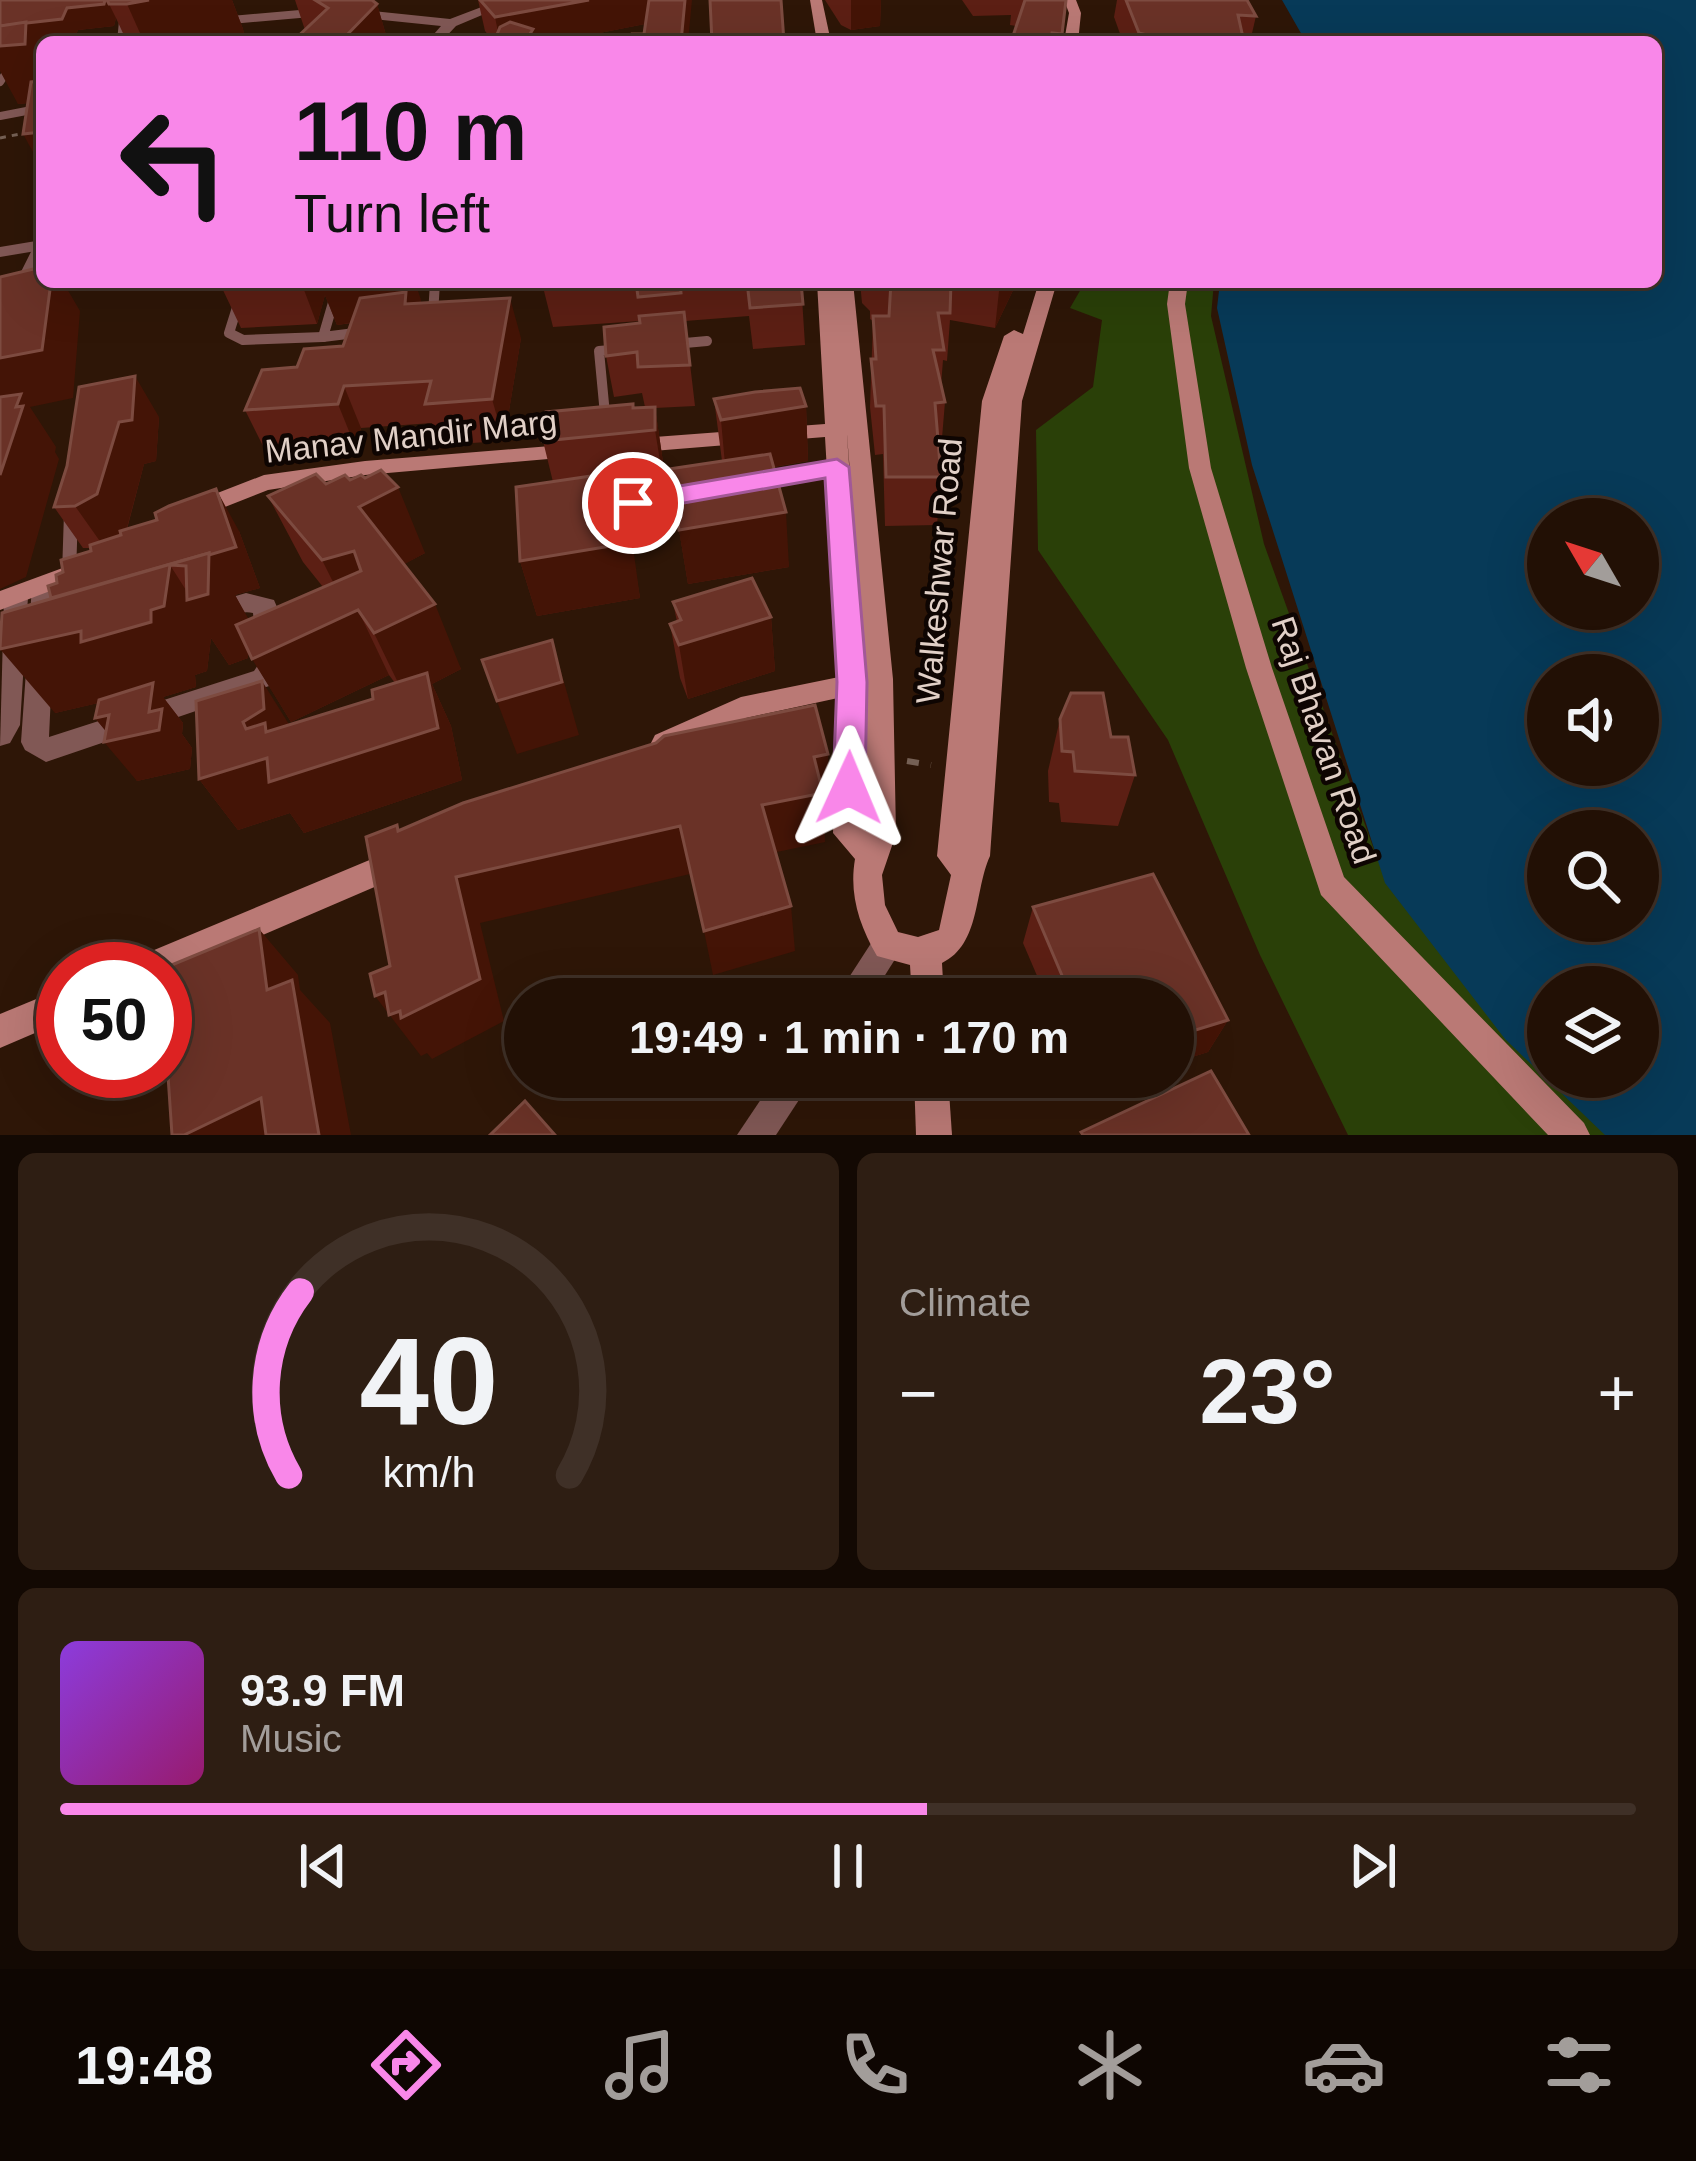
<!DOCTYPE html>
<meta charset="utf-8">
<style>
:root{--surface:#221005;--page:#2e1e13;--text:#f1f3f6;--muted:#a29d9a;--line:#3f3027;--accent:#f987e9}
body{margin:0;font-family:Helvetica,sans-serif;background:var(--page);color:var(--text);height:100vh;display:flex;flex-direction:column;font-size:45px;white-space:nowrap}
*{box-sizing:border-box;margin:0}
p{font-size:39px;color:var(--muted)}
.icon{flex:none;width:66px;height:66px;fill:none;stroke:currentColor;stroke-width:2;stroke-linecap:round;stroke-linejoin:round}
.map{position:relative;height:1135px;overflow:hidden}
.sheet{display:flex;flex-direction:column;gap:18px;padding:18px;background:#130903;flex:1}
.sheet>*{flex:none}
.guide{position:absolute;left:36px;top:36px;width:1626px;height:252px;border-radius:18px;box-shadow:0 12px 48px #0002,0 0 0 3px var(--line);background:#f987e9;color:#111;overflow:hidden}
.needle{width:78px;rotate:309deg}
.tools{position:absolute;left:1527px;top:498px;display:grid;gap:24px}
.tools a{display:grid;place-items:center;width:132px;height:132px;border-radius:50%;background:var(--surface);box-shadow:0 12px 48px #0002,0 0 0 3px var(--line);font-size:60px}
.speed{position:absolute;left:36px;top:942px;display:flex;gap:24px;font-size:60px;font-weight:700;text-align:center}
.speed>*{display:grid;place-content:center;width:156px;height:156px;border-radius:50%;background:var(--surface);box-shadow:0 12px 48px #0002,0 0 0 3px var(--line);line-height:1}
.speed .limit{border:18px solid #d22;background:#fff;color:#111}
.pin{position:absolute;display:grid;place-items:center;width:102px;height:102px;color:#fff;margin:-51px;border:6px solid #fff;border-radius:50%;box-shadow:0 3px 12px #0007}
.me{position:absolute;width:132px;margin:-66px;rotate:1deg;stroke-linejoin:round;filter:drop-shadow(0 0 9px #0008)}
.turn{display:flex;align-items:center;gap:42px;height:252px;padding:0 60px;font-size:54px}
.turn .icon{width:156px;height:156px;stroke-width:2.5}
.turn b{display:block;font-size:84px;line-height:102px}
.big{font-size:90px;font-weight:700;line-height:1.1}
.sheet .tile{flex:1;display:flex;flex-direction:column;justify-content:center;gap:18px;min-width:0;padding:0 42px;border-radius:18px;background:var(--page)}
.sheet .dial{align-items:center;gap:0}
.dial svg{height:312px;overflow:visible;fill:none;stroke:var(--line);stroke-width:7;stroke-linecap:round;text-anchor:middle}
.dial text{fill:var(--text);stroke:none}
.song{display:flex;align-items:center;gap:36px}
.cover{width:144px;height:144px;border-radius:18px;background:linear-gradient(135deg,hsl(270 70% 55%),hsl(320 70% 35%))}
.played{height:12px;border-radius:6px;background:linear-gradient(90deg,var(--accent) 55%,var(--line) 55%)}
.keys{display:flex;justify-content:space-around;direction:ltr}
.heat{display:flex;justify-content:space-between;align-items:center;font-size:66px;direction:ltr}
.sheet .tiles{flex:1;display:grid;gap:18px;grid-template-columns:1fr 1fr}
.tile:last-child{grid-column:span 2}
.trip{position:absolute;left:504px;top:978px;width:690px;height:120px;border-radius:60px;background:var(--surface);box-shadow:0 12px 48px #0002,0 0 0 3px var(--line);font-weight:700;line-height:120px;text-align:center}
.tabs{display:flex;height:192px;justify-content:space-around;align-items:center;background:#0e0602;color:var(--muted)}
.tabs .icon{width:84px;height:84px}
.tabs .on{color:var(--accent)}
.tabs b{font-size:54px;color:var(--text)}
.map>svg:first-child{display:block}
.green{fill:#2a4008}
.water{fill:#073a58;fill-rule:evenodd}
.lines{fill:none;stroke-linecap:round;stroke-linejoin:round}
.path-far1{stroke:#756054;stroke-width:3;stroke-dasharray:6 6;stroke-linecap:butt}
.path{stroke:#756054;stroke-width:6;stroke-dasharray:12 12;stroke-linecap:butt}
.lane-far2{stroke:#815855;stroke-width:8}
.lane-far1{stroke:#815855;stroke-width:10}
.lane{stroke:#815855;stroke-width:14}
.street{fill:#815855;fill-rule:evenodd}
.secondary{fill:#ba7975;fill-rule:evenodd}
.wall{fill:#5c1f14}
.shaded-wall{fill:#441406;fill-rule:evenodd}
.building{fill:#6a3227;stroke:#7d4b40;stroke-width:3}
.route{fill:#f987e9;stroke:#a25897;stroke-width:3}
.labels{text-anchor:middle;dominant-baseline:central;stroke-width:9;stroke-linejoin:round;paint-order:stroke}
.street-label{font-size:33px;fill:#e1d0c7;stroke:#0e0502}
</style>
<div class="map">
<svg width="1696" height="1135" viewBox="0 0 1696 1135">
<rect width="100%" height="100%" fill="#2e1607"/>
<path class="green" d="M1085,282H1214L1211,316L1264,544L1377,858L1548,1077L1657,1135H1348L1260,955L1168,740L1038,550L1036,430L1093,387L1102,320L1070,308Z"/>
<path class="water" d="M1282,0H1696V1135H1605L1505,1039L1385,883L1252,465L1217,308L1220,282H1656V42H1306ZM1548,519H1638V609H1548ZM1548,675H1638V765H1548ZM1548,831H1638V921H1548ZM1548,987H1638V1077H1548Z"/>
<g class="lines">
<path class="path-far1" d="M0,138L30,132"/>
<path class="path" d="M907,761L931,765"/>
<g class="lane-far2">
<path d="M0,82L8,70L42,62"/>
<path d="M0,116L42,108"/>
<path d="M42,187V173"/>
</g>
<g class="lane-far1">
<path d="M23,279L40,245L42,184"/>
<path d="M245,282L229,333L243,340L323,337"/>
<path d="M339,282L323,337L363,332"/>
<path d="M433,315L435,282"/>
<path d="M674,344L707,341"/>
<path d="M606,425L599,351L622,349"/>
</g>
<g class="lane">
<path d="M759,481L837,467"/>
<path d="M611,506L690,493"/>
<path d="M69,574L71,513"/>
</g>
<g class="street">
<path d="M121,0H133L131,42H117Z"/>
<path d="M500,0H518L456,26L441,42H427L441,26L334,15L209,26L202,22L209,18L334,7L450,19Z"/>
<path d="M42,240V250L0,257V247Z"/>
<path d="M44,577L53,580L56,586L49,737L254,671L258,665L253,613C235,609 220,625 202,620L199,613L202,606L246,593L274,600L277,607L284,666L272,685L46,762L25,750L21,742L32,586L35,580Z"/>
<path d="M16,588L25,590L28,597L20,725L10,743L0,746L4,597L7,590Z"/>
<path d="M888,930L899,934L904,945L870,999H835L877,934Z"/>
<path d="M776,1077H814L776,1135H737Z"/>
</g>
<g class="secondary">
<path d="M810,0H822L831,42H817Z"/>
<path d="M1064,0H1076L1081,13L1078,42H1064L1069,13Z"/>
<path d="M817,282H853L893,679L896,834L882,875L885,905L898,932L918,937L939,930L951,875L937,856L982,401L1004,336L1014,330L1023,334L1039,282H1057L1022,401L990,856C974,891 981,944 942,963L944,999H912L910,965L877,956C859,925 849,894 855,859L833,833L838,698L746,718L665,755L655,751L651,743L655,735L741,697L839,677L825,437L628,453L617,446L628,439L825,424ZM847,435L866,671L864,672L847,436ZM867,692L866,831L863,828Z"/>
<path d="M1170,282H1188L1185,304L1211,468L1272,668L1344,877L1584,1123L1590,1135H1548L1321,895L1246,668L1189,468L1167,304Z"/>
<path d="M575,444L583,446L586,451L583,456L365,475L268,490L192,520L181,512L184,506L264,475L365,461Z"/>
<path d="M87,559L95,562L99,568L95,574L0,610V591Z"/>
<path d="M403,846L414,850L418,860L414,870L165,977V969H130L135,958Z"/>
<path d="M63,988V1021L0,1048V1014Z"/>
<path d="M914,1077H948L952,1135H916Z"/>
</g>
</g>
<g class="wall">
<path d="M0,0H232L243,29L245,40L235,42H127L116,18L114,26L78,30L73,41L42,42V45H38L42,53V168L28,103L18,104Z"/>
<path d="M295,0H372L377,4L388,42H292L305,30Z"/>
<path d="M478,0H692L644,34L645,24L554,42H494L485,31Z"/>
<path d="M825,0H881L880,26L851,30L841,25Z"/>
<path d="M962,0H1066L1061,42H1011L1016,26L1010,25L1011,15L973,16Z"/>
<path d="M1117,0H1247L1256,16L1250,42H1123L1114,17Z"/>
<path d="M224,282H415L421,303L521,338L504,441L439,445L432,423L361,428L355,446L266,452L245,410L297,367L343,346L352,323L337,325L325,295L317,324L241,328L222,288Z"/>
<path d="M544,282H801L805,345L753,349L749,316L685,321L695,406L655,408L663,462L664,486L622,490L640,598L537,616L520,561L553,482L543,441L634,408L645,407L642,393L614,397L606,356L640,321L553,327L543,287Z"/>
<path d="M860,282H1017L995,328L950,320L947,361L943,360L941,386L945,402L941,450H939L941,477L937,525L885,526L883,454L875,455L870,407L873,321L870,319V311L862,303Z"/>
<path d="M714,399L806,406L808,461L774,467L789,567L688,584L669,469L722,461Z"/>
<path d="M159,417L156,461L144,464L127,529L239,531L260,588L235,595L248,620L323,587L303,562L268,496L326,484L425,553L404,564L461,669L432,684L451,726L462,780L304,833L290,813L238,830L199,779L289,725L373,699L395,683L389,675L291,722L248,651V658L229,665L211,638L207,671L195,675L196,687L163,697L183,723L182,734L192,748L190,769L137,781L106,731L95,718L98,703L55,713L51,599L63,572L91,551V548H83L54,507Z"/>
<path d="M673,602L771,617L775,671L688,699L680,678L670,624L677,622Z"/>
<path d="M1060,719L1111,737L1135,775L1118,826L1061,822L1059,803L1049,802L1048,771Z"/>
<path d="M1153,874L1228,1020L1208,1052L1173,1063V999H1047L1023,943L1033,907Z"/>
<path d="M1079,1077H1129L1085,1091Z"/>
</g>
<g class="shaded-wall">
<path d="M105,0H120L109,4L116,18L114,26L78,30L73,41L42,42V45H38L42,53V102L18,104L0,71V26Z"/>
<path d="M140,0H232L243,29L245,40L235,42H144L127,4Z"/>
<path d="M589,0H652L655,22L554,42H500L495,17Z"/>
<path d="M685,0H692L688,42H681Z"/>
<path d="M851,0H881L880,26L851,30Z"/>
<path d="M377,4L388,42H340Z"/>
<path d="M42,132V168L23,134Z"/>
<path d="M51,282H63L80,311L73,398L30,407L56,447L55,452L59,459L26,577L0,589V358Z"/>
<path d="M71,282H119L76,291Z"/>
<path d="M301,282H415L421,300L420,312L337,325L325,295L317,324Z"/>
<path d="M1000,282H1017L995,328Z"/>
<path d="M510,298L521,338L504,441L492,399Z"/>
<path d="M135,376L159,417L156,461L144,464L125,535L104,547L75,506L119,422Z"/>
<path d="M344,386L361,428L355,446L338,404Z"/>
<path d="M806,406L808,461L726,475L721,420Z"/>
<path d="M655,407L663,462L664,486L655,430Z"/>
<path d="M620,477L631,532L640,598L537,616L520,561Z"/>
<path d="M398,487L425,553L388,573L359,507Z"/>
<path d="M216,489L239,531L260,588L235,595L248,618V658L229,665L211,638L207,671L195,675L196,687L163,697L183,723L182,734L192,748L190,769L137,781L104,742L113,740L95,718L124,697L55,713L0,649ZM170,565L186,566L191,598Z"/>
<path d="M786,512L789,567L688,584L679,530Z"/>
<path d="M354,551L384,617L358,610L389,675L291,722L252,659L349,614L322,560Z"/>
<path d="M435,604L461,669L432,684L451,726L462,780L304,833L290,813L238,830L199,779L246,729L243,722L262,681L295,734L405,697L374,633Z"/>
<path d="M771,617L775,671L688,699L679,645Z"/>
<path d="M552,640L579,735L517,754L497,701Z"/>
<path d="M828,754L830,804L824,805L825,842L767,854L762,805L814,757Z"/>
<path d="M680,826L690,874L480,923L504,1021L432,1059L427,1053L421,1056L375,996L385,992L456,877Z"/>
<path d="M791,906L795,951L713,975L704,931Z"/>
<path d="M259,929L298,975L300,990L330,1023L351,1135H319L267,990Z"/>
<path d="M1228,1020L1208,1052L1173,1063V1037Z"/>
<path d="M1091,1077H1129L1085,1091Z"/>
<path d="M261,1098L303,1135H184Z"/>
</g>
<g class="building">
<path d="M0,0H105L104,4L67,8L62,19L0,26Z"/>
<path d="M107,0H149L127,4H109Z"/>
<path d="M315,0H372L377,4L340,42H292L328,8Z"/>
<path d="M480,0H589L495,17Z"/>
<path d="M649,0H685L681,42H630L632,34H644Z"/>
<path d="M710,0H781L784,42H712Z"/>
<path d="M1025,0H1066L1062,34L1052,33L1050,42H1011Z"/>
<path d="M1126,0H1247L1256,16L1238,15L1244,42H1174L1139,33Z"/>
<path d="M26,22L25,44L0,46V26Z"/>
<path d="M510,22L533,29L525,42H494L500,27Z"/>
<path d="M42,81V132L23,134L31,82Z"/>
<path d="M42,267V282H51L42,350L0,358V277Z"/>
<path d="M224,282H301L222,288Z"/>
<path d="M544,282H620L543,287Z"/>
<path d="M636,282H680L681,293L638,297Z"/>
<path d="M747,282H801L803,304L750,308Z"/>
<path d="M891,282H951L950,313H938L944,350H933L945,402L935,403L941,477H886L884,406H876L871,359H876L873,316H889Z"/>
<path d="M406,292L405,304L510,298L492,399L425,404L431,381L344,386L338,404L245,410L262,370L297,367L304,349L343,346L360,298Z"/>
<path d="M684,312L690,365L638,367L637,352L606,356L604,327L640,323L639,316Z"/>
<path d="M135,376L132,420L119,422L97,494L75,506L54,507L67,466L79,387Z"/>
<path d="M800,388L806,406L721,420L714,399L755,392Z"/>
<path d="M21,394L16,407L23,406L0,475V397Z"/>
<path d="M633,404V408L655,407V430L543,441L546,412Z"/>
<path d="M770,454L786,512L679,530L669,469Z"/>
<path d="M381,470L398,487L359,507L435,604L374,633L358,610L252,659L236,625L361,571L354,551L322,560L268,496L316,474L326,484L345,475L350,480L361,475L365,478Z"/>
<path d="M598,475L599,480L620,477L629,543L520,561L516,487Z"/>
<path d="M216,489L236,547L209,555V553L51,598L48,586L57,583L56,575L63,572L61,560L91,551L90,545L121,535L120,531L157,520L155,513L169,506Z"/>
<path d="M209,553L208,594L187,600L186,566L170,565L164,606L151,610V622L81,642V631L0,649L2,613Z"/>
<path d="M752,578L771,617L679,645L670,624L681,620L673,602Z"/>
<path d="M552,640L562,682L497,701L482,660Z"/>
<path d="M427,673L438,728L269,782L267,758L199,779L196,701L262,681L264,709L243,722L246,729L265,723L266,732L373,699L372,690Z"/>
<path d="M153,683L149,712L162,709L159,730L104,742L109,715L95,718L99,700Z"/>
<path d="M1071,693H1103L1111,737H1128L1135,775L1075,771L1073,752L1062,751L1060,719Z"/>
<path d="M815,705L828,754L814,757L823,793L762,805L791,906L704,931L680,826L456,877L480,979L401,1018L400,1011L389,1015L385,992L375,996L370,974L390,966L366,837L397,825L398,831L463,803L656,743L664,736Z"/>
<path d="M1153,874L1228,1020L1173,1037V999H1072L1033,907Z"/>
<path d="M259,929L267,990L292,980L319,1135H266L261,1098L184,1135H172L165,1031V969H162Z"/>
<path d="M1211,1071L1249,1135H1083L1081,1132Z"/>
<path d="M525,1101L555,1135H490Z"/>
</g>
<path class="route" d="M837,459L849,467L867,682L865,788L860,797L849,801L837,797L833,788L837,682L825,478L633,512L620,503L633,494Z"/>
<g class="labels">
<g class="street-label">
<text transform="translate(411 436) rotate(-6)">Manav Mandir Marg</text>
<text transform="translate(939 571) rotate(-85)">Walkeshwar Road</text>
<text transform="translate(1324 740) rotate(71)">Raj Bhavan Road</text>
</g>
</g>
</svg>
<div class="tools">
<a><svg class="needle" viewBox="-14 -14 28 28"><path d="M0-13l5 13h-10z" fill="#e53935"/><path d="M0 13l5-13h-10z" fill="#a29d9a"/></svg></a>
<a><svg class="icon" aria-label="sound" viewBox="0 0 24 24"><path d="M4 9h4l5-4v14l-5-4H4zM17 9q2 3 0 6"/></svg></a>
<a><svg class="icon" aria-label="search" viewBox="0 0 24 24"><circle cx="10" cy="10" r="6"/><path d="M15 15l6 6"/></svg></a>
<a><svg class="icon" aria-label="layers" viewBox="0 0 24 24"><path d="M12 4l9 5-9 5-9-5zM3 14l9 5 9-5"/></svg></a>
</div>
<div class="speed"><div class="limit">50</div></div>
<div class="pin" style="left:633px;top:503px;background:#d93025"><svg class="icon" aria-label="arrive" viewBox="0 0 24 24"><path d="M6 21V4h12l-3 4 3 4H6"/></svg></div>
<svg class="me" style="left:849px;top:788px" viewBox="-20 -20 40 40"><path d="M0-17L14 15 0 8-14 15z" fill="#f987e9" stroke="#fff" stroke-width="4"/></svg>
<div class="trip">19:49 · 1 min · 170 m</div>
<div class="guide">
<div class="turn"><svg class="icon" aria-label="left" viewBox="0 0 24 24"><path d="M17 20v-9H6M10 6l-5 5 5 5"/></svg><div><b>110 m</b>Turn left</div></div>
</div>
</div>
<section class="sheet">
<div class="tiles">
<div class="tile dial"><svg viewBox="0 0 100 80">
<path d="M14 69A42 42 0 1 1 86 69"/>
<path d="M14 69A42 42 0 0 1 17 22" stroke="#f987e9"/>
<text x="50" y="56" font-size="32" font-weight="700">40</text>
<text x="50" y="72" font-size="11">km/h</text>
</svg></div>
<div class="tile"><p>Climate</p>
<div class="heat"><a>−</a><b class="big">23°</b><a>+</a></div>
</div>
<div class="tile">
<div class="song"><i class="cover"></i><div><b>93.9 FM</b><p>Music</p></div></div>
<div class="played"></div>
<div class="keys"><svg class="icon" aria-label="previous" viewBox="0 0 24 24"><path d="M18 5L8 12l10 7zM5 5v14"/></svg><svg class="icon" aria-label="pause" viewBox="0 0 24 24"><path d="M8 5v14M16 5v14"/></svg><svg class="icon" aria-label="next" viewBox="0 0 24 24"><path d="M6 5l10 7-10 7zM19 5v14"/></svg></div>
</div>
</div>
</section>
<nav class="tabs">
<b>19:48</b>
<svg class="icon on" aria-label="directions" viewBox="0 0 24 24"><path d="M12 3l9 9-9 9-9-9zM9 14v-3h6M13 9l2 2-2 2"/></svg>
<svg class="icon" aria-label="music" viewBox="0 0 24 24"><path d="M9 18V5l10-2v13"/><circle cx="6" cy="18" r="3"/><circle cx="16" cy="16" r="3"/></svg>
<svg class="icon" aria-label="phone" viewBox="0 0 24 24"><path d="M5 4h4l2 5-3 2q2 4 5 5l2-3 5 2v4C11 20 4 13 5 4z"/></svg>
<svg class="icon" aria-label="climate" viewBox="0 0 24 24"><path d="M12 3v18M4 7l16 10M4 17L20 7"/></svg>
<svg class="icon" aria-label="car" viewBox="0 0 24 24"><path d="M5 17H2v-5l4-1 3-4h7l3 4 3 1v5h-3M9 17h6M6 11h13"/><circle cx="7" cy="17" r="2"/><circle cx="17" cy="17" r="2"/></svg>
<svg class="icon" aria-label="filters" viewBox="0 0 24 24"><path d="M4 7h16M4 17h16"/><circle cx="9" cy="7" r="2"/><circle cx="15" cy="17" r="2"/></svg>
</nav>
